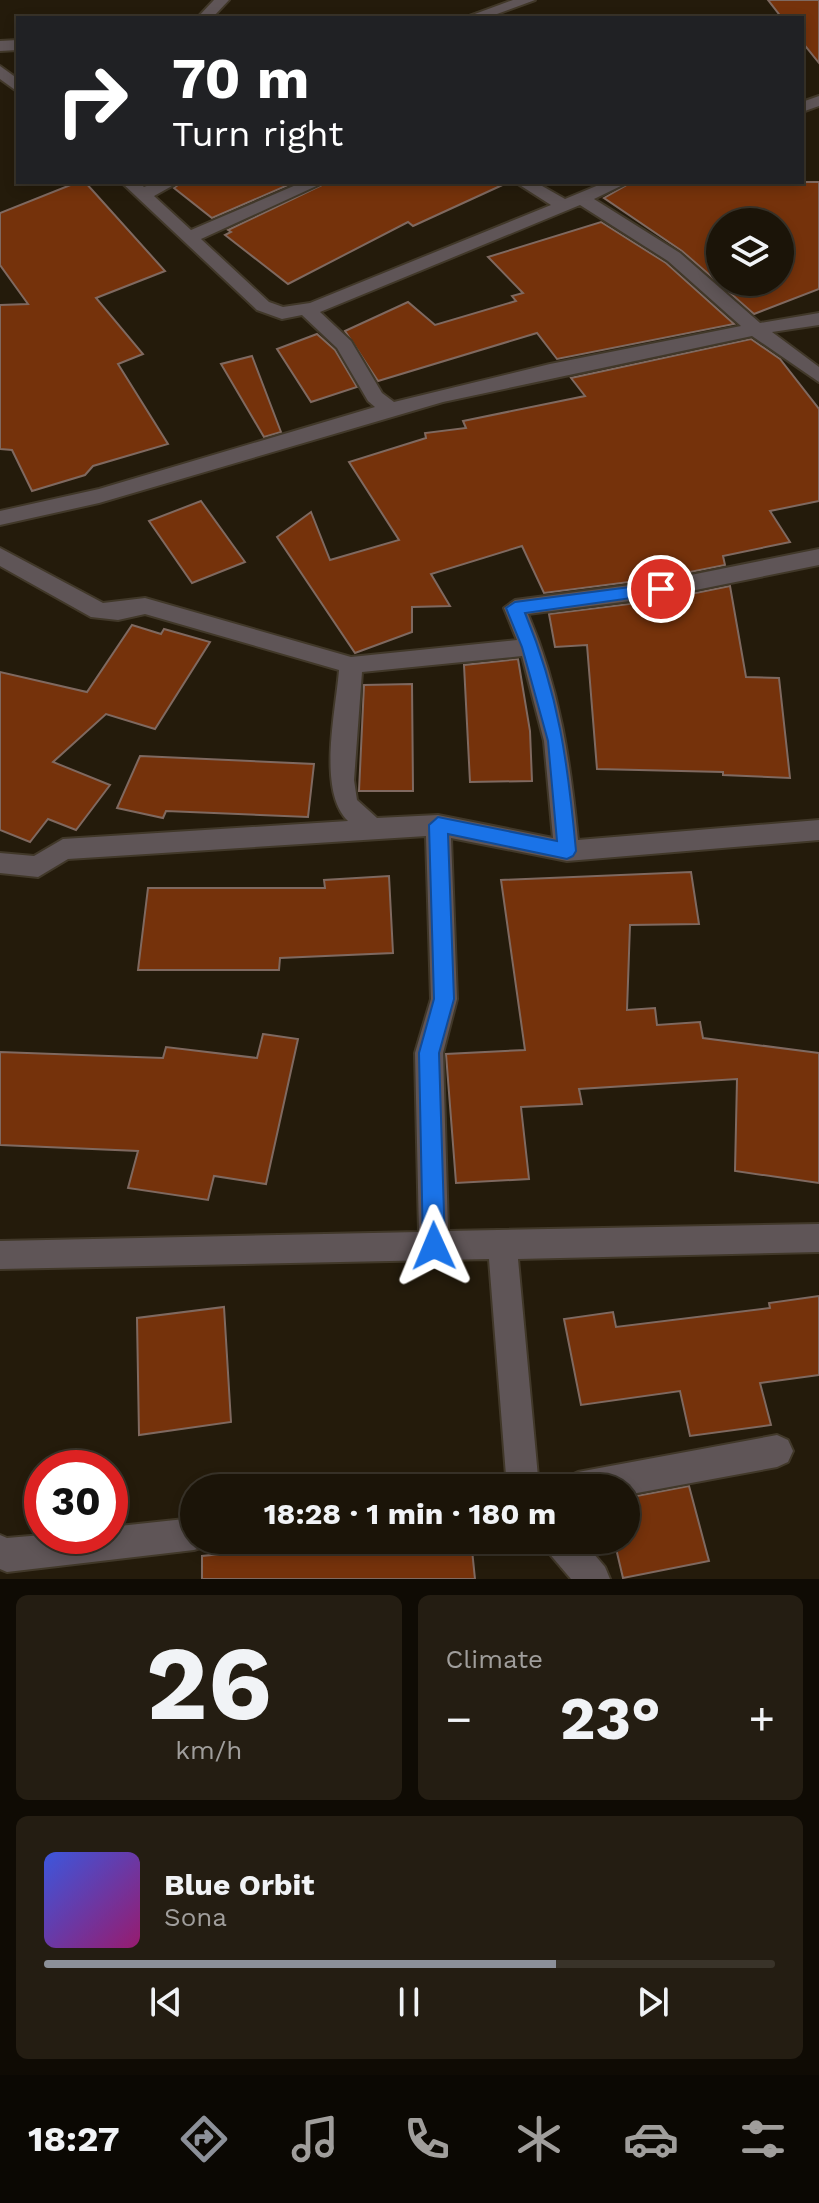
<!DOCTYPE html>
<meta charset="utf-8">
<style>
:root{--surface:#1b1408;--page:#241d12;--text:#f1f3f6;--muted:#a09e9c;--line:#393329;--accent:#8c9099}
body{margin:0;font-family:"Work Sans",sans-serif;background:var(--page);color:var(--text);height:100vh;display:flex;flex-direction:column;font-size:30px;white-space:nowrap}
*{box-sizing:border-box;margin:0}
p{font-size:26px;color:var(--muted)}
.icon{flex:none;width:44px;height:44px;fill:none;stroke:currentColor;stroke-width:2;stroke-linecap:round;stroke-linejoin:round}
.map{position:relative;height:1579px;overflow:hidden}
.side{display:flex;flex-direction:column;gap:16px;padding:16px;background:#0f0b04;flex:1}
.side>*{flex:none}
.guide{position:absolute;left:16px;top:16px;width:788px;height:168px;border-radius:0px;box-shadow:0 4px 12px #0003,0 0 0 2px var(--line);background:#202124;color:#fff;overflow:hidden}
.tools{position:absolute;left:706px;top:208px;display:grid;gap:16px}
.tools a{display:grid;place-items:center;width:88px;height:88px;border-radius:50%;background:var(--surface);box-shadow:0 4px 12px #0003,0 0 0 2px var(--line);font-size:40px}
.speed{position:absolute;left:24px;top:1450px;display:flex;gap:16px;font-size:40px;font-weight:700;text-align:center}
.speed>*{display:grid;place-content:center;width:104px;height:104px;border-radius:50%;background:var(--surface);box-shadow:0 4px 12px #0003,0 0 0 2px var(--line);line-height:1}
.speed .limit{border:12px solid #d22;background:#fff;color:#111}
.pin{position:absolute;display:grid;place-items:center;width:68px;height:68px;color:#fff;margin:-34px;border:4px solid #fff;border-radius:50%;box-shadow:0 2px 8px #0007}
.me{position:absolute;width:88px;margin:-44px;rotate:359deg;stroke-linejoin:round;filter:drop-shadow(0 0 6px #0008)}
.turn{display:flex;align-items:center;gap:28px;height:168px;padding:0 24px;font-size:36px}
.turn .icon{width:104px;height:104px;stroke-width:2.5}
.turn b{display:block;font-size:56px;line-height:68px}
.big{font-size:60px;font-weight:700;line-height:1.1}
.side .card{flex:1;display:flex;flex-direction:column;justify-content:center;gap:12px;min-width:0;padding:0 28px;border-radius:12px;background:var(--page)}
.side .dial{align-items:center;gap:0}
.dial b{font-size:104px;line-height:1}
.song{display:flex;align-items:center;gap:24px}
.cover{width:96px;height:96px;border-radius:12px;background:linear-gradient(135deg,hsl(230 70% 55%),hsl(320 70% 35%))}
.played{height:8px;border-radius:4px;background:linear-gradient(90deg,var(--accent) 70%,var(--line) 70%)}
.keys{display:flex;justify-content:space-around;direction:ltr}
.heat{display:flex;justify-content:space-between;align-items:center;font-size:44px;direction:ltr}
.side .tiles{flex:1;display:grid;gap:16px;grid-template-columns:1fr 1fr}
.card:last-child{grid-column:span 2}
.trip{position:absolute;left:180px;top:1474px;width:460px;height:80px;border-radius:40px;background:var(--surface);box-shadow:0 4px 12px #0003,0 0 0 2px var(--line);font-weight:700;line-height:80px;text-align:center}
.dock{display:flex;height:128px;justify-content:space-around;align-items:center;background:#0b0803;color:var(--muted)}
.dock .icon{width:56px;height:56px}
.dock .current{color:var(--accent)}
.dock b{font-size:36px;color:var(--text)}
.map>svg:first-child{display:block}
.building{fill:#75320b;stroke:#7f6960;stroke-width:2}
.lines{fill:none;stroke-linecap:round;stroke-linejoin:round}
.street-casing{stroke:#413829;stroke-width:4}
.street{fill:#5f5557;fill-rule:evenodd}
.route{fill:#1a73e8;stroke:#114b97;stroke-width:2}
</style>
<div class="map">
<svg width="819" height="1579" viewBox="0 0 819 1579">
<rect width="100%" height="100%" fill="#241b0b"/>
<g class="building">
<path d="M768,0H819V63L802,42V18H782Z"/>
<path d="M78,182H85L165,271L96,298L143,354L118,364L168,444L93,466L85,475L32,491L12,450L0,449V305L28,304L0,265V213Z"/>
<path d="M182,182H295L212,218L174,188Z"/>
<path d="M328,182H509L413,226L408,222L288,284L225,235L231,232L228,230Z"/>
<path d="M632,182H819V289L754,314L729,292L754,282H780V222H720V284L682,251L604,198Z"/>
<path d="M601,222L666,263L734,324L557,359L537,333L378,381L345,331L408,302L435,325L516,301L512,296L523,293L488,257Z"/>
<path d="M317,334L335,350L357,387L311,402L277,349Z"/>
<path d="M751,339L780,359L819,409V501L770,511L790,542L723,556L725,565L660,578L544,593L522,546L431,574L450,606L412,607V632L355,653L277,537L311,512L330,560L399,540L349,462L426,438L425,433L466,428L463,421L585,396L571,378Z"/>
<path d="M252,356L281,432L264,437L221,364Z"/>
<path d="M201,501L245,562L192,583L149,521Z"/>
<path d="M730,586L746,677L779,678L790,778L723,775V772L597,769L587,645L555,647L549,614L661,600Z"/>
<path d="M132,625L161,634L164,629L210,642L155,729L106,714L53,762L110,785L76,830L48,819L30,842L0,830V672L87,692Z"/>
<path d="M518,659L530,731L532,781L470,782L464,665Z"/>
<path d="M412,684L413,791H359L364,685Z"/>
<path d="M140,756L314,764L308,817L166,811L163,818L117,808Z"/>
<path d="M691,872L699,924L630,925L627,1010L655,1008L657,1025L700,1022L703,1038L819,1053V1183L735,1171L737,1079L579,1089L582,1104L521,1107L529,1179L456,1183L446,1054L525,1050L501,880Z"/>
<path d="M389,876L393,953L280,958L279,970H138L148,888H325L324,880Z"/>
<path d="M263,1034L298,1039L266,1184L214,1176L208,1200L128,1188L138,1151L0,1145V1052L163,1058L166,1047L257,1058Z"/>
<path d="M819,1296V1375L760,1383L771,1425L690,1436L680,1391L581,1405L564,1319L613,1312L616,1327L770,1308L769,1303Z"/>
<path d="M224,1307L231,1422L139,1435L137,1318Z"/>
<path d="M689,1486L709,1561L623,1578L614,1540H626V1498Z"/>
<path d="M357,1540H471L475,1579H202V1556Z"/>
</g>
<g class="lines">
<defs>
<g id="street">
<path d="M214,0H229L212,18H197Z"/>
<path d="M513,0H535L486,18H464Z"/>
<path d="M18,40V50L0,51V41Z"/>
<path d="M0,66L18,79V92L0,79Z"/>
<path d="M819,96V106L802,112V102Z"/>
<path d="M121,182H139L144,187L157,182H179L154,196L191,230L303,182H325L201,239L269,302L283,307L310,303L551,205L515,182H535L565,199L606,182H629L594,199L680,253L760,323L819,313V325L772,332L819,367V382L752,336L443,402L99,503L0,525V511L99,489L375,407L368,401L337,348L302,315L282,319L257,310ZM580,205L668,261L741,326L550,364L394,402L382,393L351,341L320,312Z"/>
<path d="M0,548L103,603L145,598L351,657L517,640L504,608L515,600L661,581L819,549V565L661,597L528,614C560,689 570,760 578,840L819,820V840L567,861L451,838L457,999L443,1053L448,1231L819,1224V1252L518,1259L539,1488H507L489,1259L0,1269V1241L419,1232L415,1053L431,999L426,836L68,859L38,877L0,873V853L34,856L63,839L348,821C317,791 336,711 339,670L145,614L118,620L91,617L0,566ZM522,656L544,741L553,838L438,815L377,818L357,800L354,780L362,672Z"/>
<path d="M777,1435L788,1440L793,1451L788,1462L777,1467L626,1495V1488H562L567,1477L578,1472Z"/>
<path d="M194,1518V1540H208L206,1546L194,1550L7,1572L0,1569V1535L7,1538L42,1535L110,1536V1527Z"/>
<path d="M544,1540H582L605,1567L610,1579H571L548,1552Z"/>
</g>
</defs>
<use href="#street" class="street-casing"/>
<use href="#street" class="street"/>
</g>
<path class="route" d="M661,583L667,585V593L525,613C559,695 568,764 576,851L573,856L567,859L448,834L454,999L439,1053L445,1246L442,1254L434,1257L426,1254L423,1246L419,1053L434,999L429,825L438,817L557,841L548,741L522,647L506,608L515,602Z"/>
</svg>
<div class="tools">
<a><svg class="icon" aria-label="layers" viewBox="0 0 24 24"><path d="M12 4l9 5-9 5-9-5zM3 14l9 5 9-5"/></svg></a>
</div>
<div class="speed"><div class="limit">30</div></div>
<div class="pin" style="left:661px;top:589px;background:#d93025"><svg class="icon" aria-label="arrive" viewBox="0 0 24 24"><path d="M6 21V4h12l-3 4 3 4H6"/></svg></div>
<svg class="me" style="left:434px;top:1246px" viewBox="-20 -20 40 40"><path d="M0-17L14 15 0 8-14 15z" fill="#1a73e8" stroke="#fff" stroke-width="4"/></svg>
<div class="trip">18:28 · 1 min · 180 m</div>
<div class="guide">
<div class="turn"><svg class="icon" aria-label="right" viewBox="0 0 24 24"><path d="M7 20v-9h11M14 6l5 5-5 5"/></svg><div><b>70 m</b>Turn right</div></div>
</div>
</div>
<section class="side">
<div class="tiles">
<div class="card dial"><b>26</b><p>km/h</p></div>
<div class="card"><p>Climate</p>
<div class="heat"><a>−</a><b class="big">23°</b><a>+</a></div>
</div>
<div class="card">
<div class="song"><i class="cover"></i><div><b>Blue Orbit</b><p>Sona</p></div></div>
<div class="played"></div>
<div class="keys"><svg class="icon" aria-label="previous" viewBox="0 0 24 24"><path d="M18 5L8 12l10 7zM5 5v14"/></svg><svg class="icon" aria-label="pause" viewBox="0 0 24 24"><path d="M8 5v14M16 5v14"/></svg><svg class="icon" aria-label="next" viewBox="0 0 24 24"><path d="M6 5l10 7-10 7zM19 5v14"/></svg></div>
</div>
</div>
</section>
<nav class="dock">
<b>18:27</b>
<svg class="icon current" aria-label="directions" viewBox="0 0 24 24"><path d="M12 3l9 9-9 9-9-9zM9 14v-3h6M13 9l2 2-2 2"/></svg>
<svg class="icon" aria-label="music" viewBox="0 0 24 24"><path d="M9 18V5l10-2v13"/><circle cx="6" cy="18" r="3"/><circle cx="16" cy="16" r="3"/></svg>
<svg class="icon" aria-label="phone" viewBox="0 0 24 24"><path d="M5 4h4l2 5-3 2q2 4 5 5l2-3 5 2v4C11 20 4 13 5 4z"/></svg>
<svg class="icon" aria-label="climate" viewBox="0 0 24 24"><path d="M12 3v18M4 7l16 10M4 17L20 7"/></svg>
<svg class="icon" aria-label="car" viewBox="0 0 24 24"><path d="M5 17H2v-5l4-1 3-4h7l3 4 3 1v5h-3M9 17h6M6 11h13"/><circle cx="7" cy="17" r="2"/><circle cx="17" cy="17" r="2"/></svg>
<svg class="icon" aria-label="filters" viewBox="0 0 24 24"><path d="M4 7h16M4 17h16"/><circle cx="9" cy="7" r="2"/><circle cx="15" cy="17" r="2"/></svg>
</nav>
